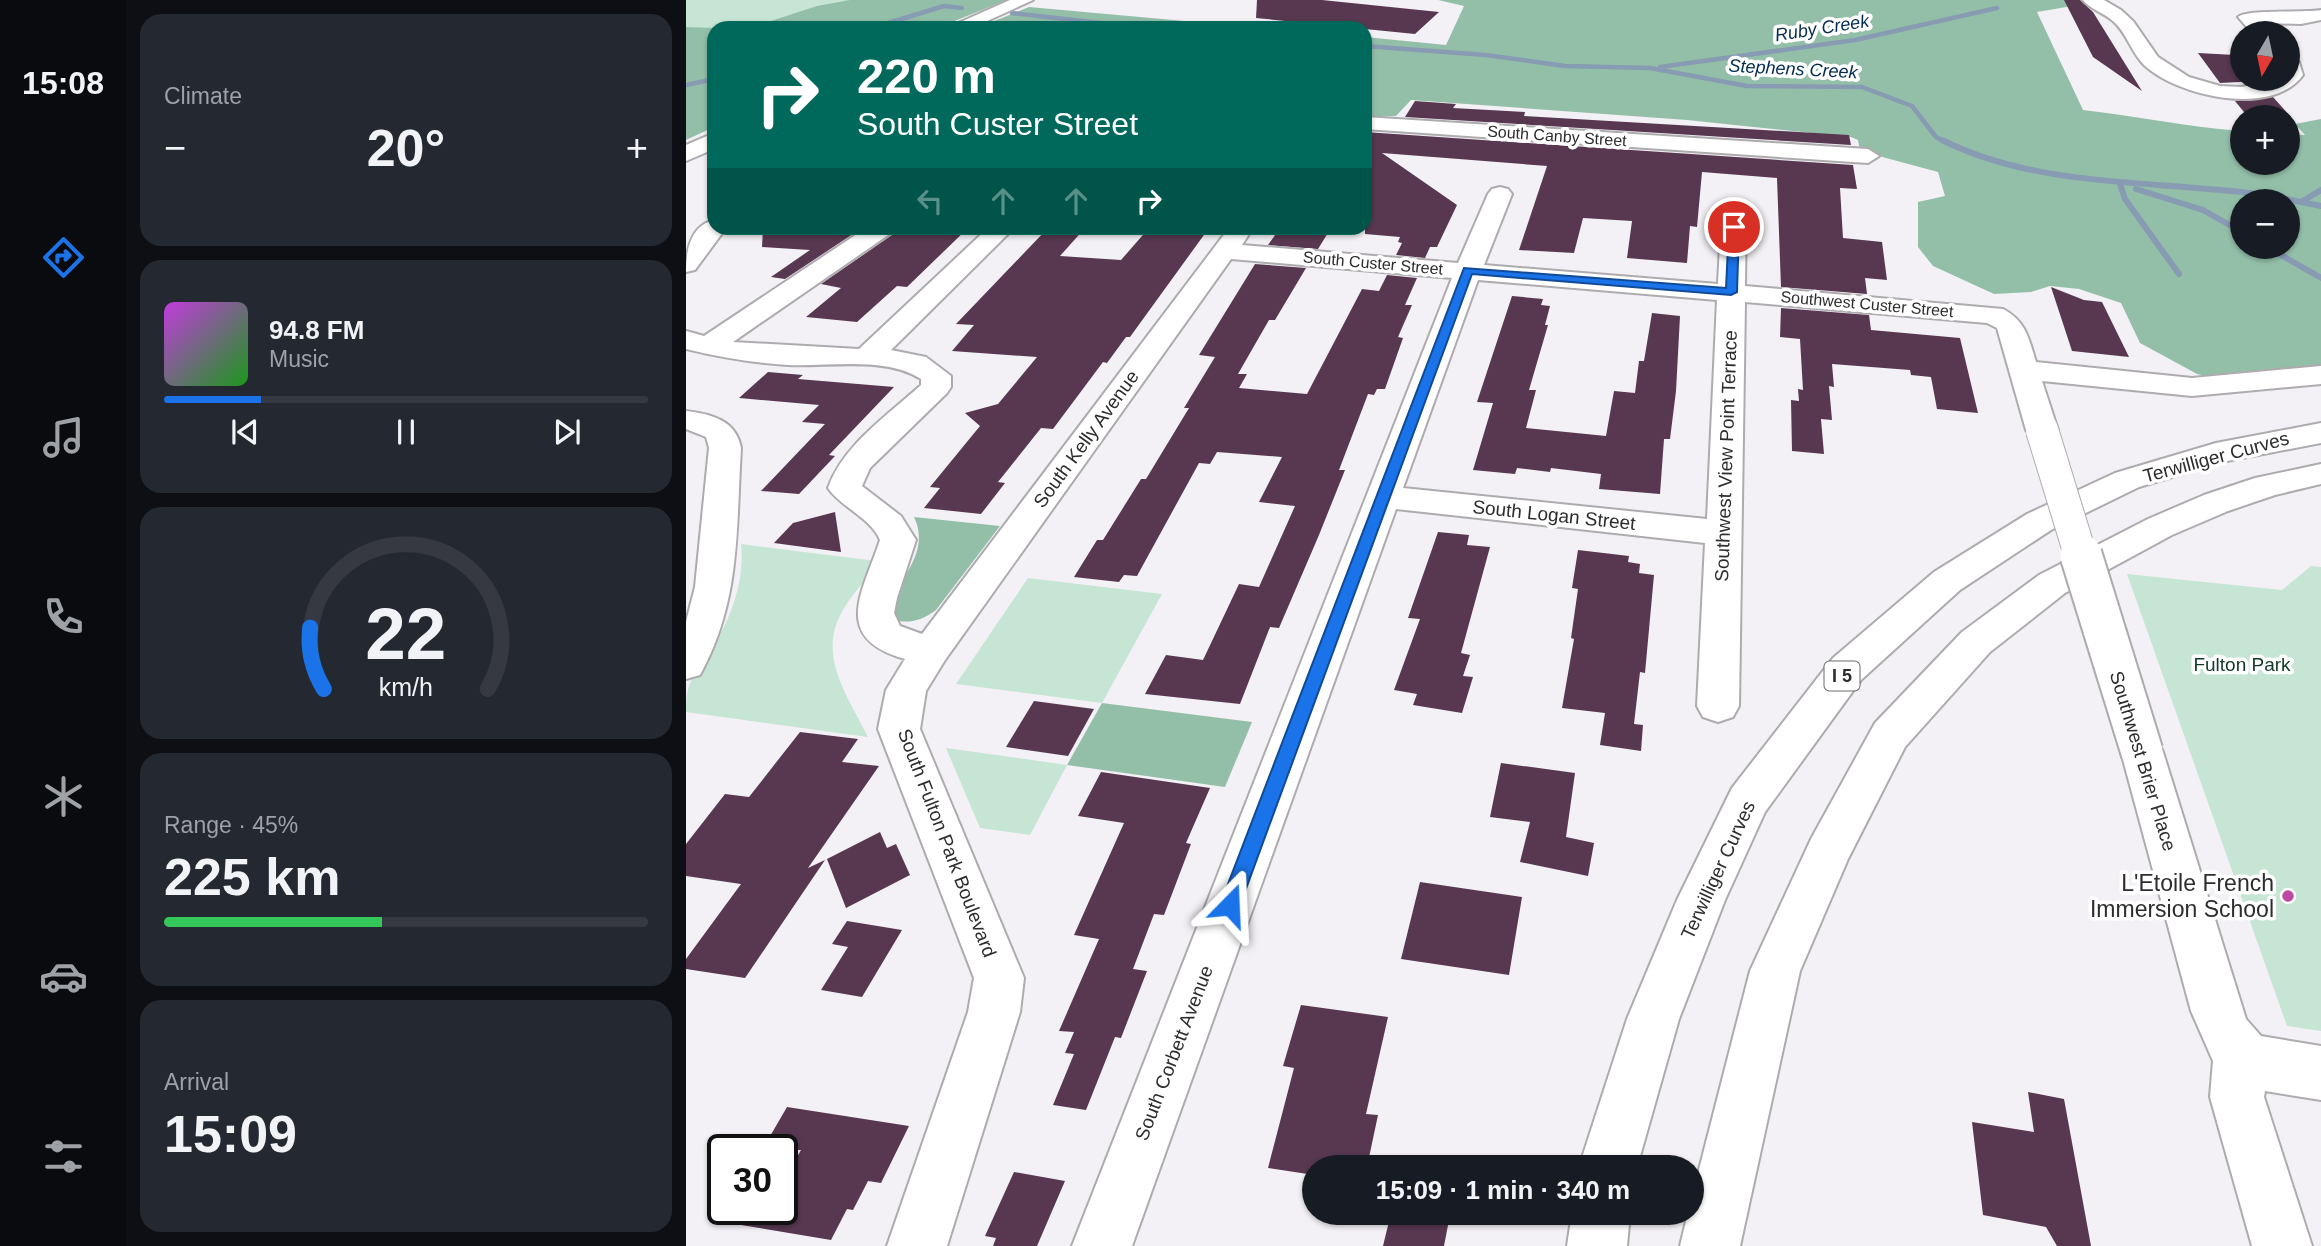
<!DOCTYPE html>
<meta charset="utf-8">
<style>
:root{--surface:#171b24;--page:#242831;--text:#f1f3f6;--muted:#9ea1a6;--line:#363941;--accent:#1a73e8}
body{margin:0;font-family:Helvetica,sans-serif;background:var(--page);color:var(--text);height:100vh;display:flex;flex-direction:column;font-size:26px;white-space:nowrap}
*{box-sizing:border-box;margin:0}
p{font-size:23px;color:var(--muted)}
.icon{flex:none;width:38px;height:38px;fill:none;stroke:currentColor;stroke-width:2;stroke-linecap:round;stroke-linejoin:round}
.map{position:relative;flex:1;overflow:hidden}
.sheet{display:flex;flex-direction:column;gap:14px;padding:14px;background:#0d0f14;width:560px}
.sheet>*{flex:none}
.top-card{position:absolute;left:21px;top:21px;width:665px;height:214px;border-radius:21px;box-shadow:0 2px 5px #0004;background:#00695c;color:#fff;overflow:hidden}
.needle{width:46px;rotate:189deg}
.buttons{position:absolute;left:1544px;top:21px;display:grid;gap:14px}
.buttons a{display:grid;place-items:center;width:70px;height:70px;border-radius:50%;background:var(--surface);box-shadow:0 2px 5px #0004;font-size:35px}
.speed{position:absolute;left:21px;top:1134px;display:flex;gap:14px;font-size:35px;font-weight:700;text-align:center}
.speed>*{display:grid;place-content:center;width:91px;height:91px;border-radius:50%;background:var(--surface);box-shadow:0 2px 5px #0004;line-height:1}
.speed .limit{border:4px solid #111;border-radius:10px;background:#fff;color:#111}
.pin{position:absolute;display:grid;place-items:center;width:60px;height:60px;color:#fff;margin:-30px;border:4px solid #fff;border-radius:50%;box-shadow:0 2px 7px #0007}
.me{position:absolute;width:77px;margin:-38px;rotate:21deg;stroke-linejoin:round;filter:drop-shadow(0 0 5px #0008)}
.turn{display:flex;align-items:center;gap:24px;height:147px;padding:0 35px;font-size:32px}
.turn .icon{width:91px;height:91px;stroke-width:2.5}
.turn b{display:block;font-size:49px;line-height:60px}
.lanes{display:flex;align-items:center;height:66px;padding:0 35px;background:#0003;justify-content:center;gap:35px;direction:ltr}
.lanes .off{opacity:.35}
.big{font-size:52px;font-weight:800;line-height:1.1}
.sheet .card{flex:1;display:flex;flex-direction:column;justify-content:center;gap:10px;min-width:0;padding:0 24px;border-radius:21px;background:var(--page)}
.sheet .dial{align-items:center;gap:0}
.dial svg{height:182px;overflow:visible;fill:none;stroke:var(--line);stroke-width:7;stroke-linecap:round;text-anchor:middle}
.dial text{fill:var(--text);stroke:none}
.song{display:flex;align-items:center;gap:21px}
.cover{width:84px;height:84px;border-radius:10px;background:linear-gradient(135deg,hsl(290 70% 55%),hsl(120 70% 35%))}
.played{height:7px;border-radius:4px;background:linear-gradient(90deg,var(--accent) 20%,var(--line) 20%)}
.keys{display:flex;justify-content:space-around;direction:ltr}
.heat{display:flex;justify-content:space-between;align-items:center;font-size:38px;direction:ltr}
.charge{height:10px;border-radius:5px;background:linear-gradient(90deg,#34c759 45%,var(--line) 0)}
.trip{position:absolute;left:616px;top:1155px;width:402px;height:70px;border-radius:35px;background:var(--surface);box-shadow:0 2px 5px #0004;font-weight:800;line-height:70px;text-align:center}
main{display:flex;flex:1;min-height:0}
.dock{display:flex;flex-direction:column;width:126px;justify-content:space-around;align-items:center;background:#090b0e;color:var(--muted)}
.dock .icon{width:49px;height:49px}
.dock .active{color:var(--accent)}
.dock b{font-size:32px;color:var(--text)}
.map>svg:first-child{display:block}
.green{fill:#c6e5d5}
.forest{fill:#93bfa9;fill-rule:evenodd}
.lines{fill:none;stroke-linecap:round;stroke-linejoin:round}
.stream-far1{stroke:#879bb3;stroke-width:4.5}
.stream{stroke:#879bb3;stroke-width:6}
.building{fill:#573850}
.minor-casing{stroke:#aeabaf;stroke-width:4}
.major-casing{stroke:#aeabaf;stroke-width:4}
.highway-casing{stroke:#aeabaf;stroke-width:4}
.minor{fill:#fff;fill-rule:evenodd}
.major{fill:#fff;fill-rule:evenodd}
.highway{fill:#fff;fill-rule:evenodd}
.minor-bridge-far1-casing{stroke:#aeabaf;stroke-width:34;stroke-linecap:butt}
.minor-bridge-casing{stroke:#aeabaf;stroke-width:45;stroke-linecap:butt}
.minor-bridge-far1{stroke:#fff;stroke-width:32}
.minor-bridge{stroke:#fff;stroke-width:41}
.route{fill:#1a73e8;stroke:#114b97;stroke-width:2}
.poi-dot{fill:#bc49a2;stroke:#fff;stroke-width:2.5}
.labels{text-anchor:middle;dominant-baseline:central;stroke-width:7;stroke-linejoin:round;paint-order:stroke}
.far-street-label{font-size:16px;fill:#2d2c2e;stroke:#fff}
.far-water-label{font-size:18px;font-style:italic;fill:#002a53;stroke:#fff}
.shield{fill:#fff;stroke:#6c6b6d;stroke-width:2}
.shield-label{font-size:18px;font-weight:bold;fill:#2d2c2e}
.street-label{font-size:19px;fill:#2d2c2e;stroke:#fff}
.park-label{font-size:19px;fill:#113727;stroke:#fff}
.near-poi-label{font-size:23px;fill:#2d2c2e;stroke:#fff;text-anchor:end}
</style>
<main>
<nav class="dock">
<b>15:08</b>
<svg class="icon active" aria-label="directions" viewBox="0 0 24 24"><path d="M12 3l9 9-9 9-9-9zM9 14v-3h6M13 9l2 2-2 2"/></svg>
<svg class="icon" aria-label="music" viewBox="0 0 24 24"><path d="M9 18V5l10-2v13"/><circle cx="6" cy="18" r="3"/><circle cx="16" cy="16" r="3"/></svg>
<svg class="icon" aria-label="phone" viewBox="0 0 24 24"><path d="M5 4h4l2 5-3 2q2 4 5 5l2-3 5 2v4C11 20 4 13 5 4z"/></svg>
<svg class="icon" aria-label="climate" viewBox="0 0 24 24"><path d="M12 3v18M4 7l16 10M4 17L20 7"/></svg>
<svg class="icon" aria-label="car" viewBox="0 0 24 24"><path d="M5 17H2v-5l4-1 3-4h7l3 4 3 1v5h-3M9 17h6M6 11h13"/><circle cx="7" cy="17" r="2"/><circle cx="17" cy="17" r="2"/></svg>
<svg class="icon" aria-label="filters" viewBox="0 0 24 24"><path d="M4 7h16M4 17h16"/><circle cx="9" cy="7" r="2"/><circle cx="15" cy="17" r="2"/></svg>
</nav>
<section class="sheet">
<div class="card"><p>Climate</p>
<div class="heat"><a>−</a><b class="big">20°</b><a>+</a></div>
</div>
<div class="card">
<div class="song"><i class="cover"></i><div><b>94.8 FM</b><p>Music</p></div></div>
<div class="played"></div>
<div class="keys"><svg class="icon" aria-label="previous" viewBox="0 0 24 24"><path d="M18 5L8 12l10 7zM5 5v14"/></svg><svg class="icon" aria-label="pause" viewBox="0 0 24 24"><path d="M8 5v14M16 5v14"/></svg><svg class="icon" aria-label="next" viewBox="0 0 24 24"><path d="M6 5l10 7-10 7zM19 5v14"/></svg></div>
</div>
<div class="card dial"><svg viewBox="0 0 100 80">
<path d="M14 69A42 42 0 1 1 86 69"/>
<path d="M14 69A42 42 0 0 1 8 42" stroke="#1a73e8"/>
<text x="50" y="56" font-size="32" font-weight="700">22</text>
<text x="50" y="72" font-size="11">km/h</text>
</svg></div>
<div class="card"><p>Range · 45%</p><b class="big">225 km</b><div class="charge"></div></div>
<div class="card"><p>Arrival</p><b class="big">15:09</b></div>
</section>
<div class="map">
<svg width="1635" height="1246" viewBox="0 0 1635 1246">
<rect width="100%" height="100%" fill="#f4f1f6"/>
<g class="green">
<path d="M0,0H315L245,28H28V119L0,116Z"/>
<path d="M55,544L191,561C182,580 167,592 157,610C130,655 162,696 182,737L0,712C0,680 7,679 23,653C44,621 59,583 55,544Z"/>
<path d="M1625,566L1635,567V1031L1601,1026L1441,574L1596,590Z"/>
<path d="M342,578L476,594L416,703L270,684Z"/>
<path d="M260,748L381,765L344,835L294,828Z"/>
</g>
<g class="forest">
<path d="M164,0H321L251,28H33L82,22L131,6Z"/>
<path d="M752,0H1390L1398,4L1351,12L1397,110C1450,116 1502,127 1556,131V163H1601V134L1619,135L1609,124L1635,119V366L1530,378L1511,374L1454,343L1435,303L1393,289L1364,286L1345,292L1308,294L1247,266L1232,247V202L1259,196L1252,172L1174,151L1172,140L1165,137L1001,120L725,100L710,116L679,117V37L760,45L778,6ZM1556,201H1601V247H1556Z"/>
<path d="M343,7L576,28H291Z"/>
<path d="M0,27L28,28V127L0,140Z"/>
<path d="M228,517L314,526L250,610C237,620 222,625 206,619C200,583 248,560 228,517Z"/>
<path d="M416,703L566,722L539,787L381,765Z"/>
</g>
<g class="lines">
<g class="stream-far1">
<path d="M326,13L459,28"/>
<path d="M186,28L258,6L276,8"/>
<path d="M679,46L800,55L879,66L964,68L1061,86L1176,87L1226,106L1250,137L1259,142"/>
<path d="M974,67L1169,40L1311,8"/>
<path d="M0,85L28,79"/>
</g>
<g class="stream">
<path d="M1256,140C1352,188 1466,180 1572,194C1593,197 1614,202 1635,206"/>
<path d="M1434,184L1439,199L1493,274"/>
<path d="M1450,189L1517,210L1556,232"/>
<path d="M1615,202L1635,190"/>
<path d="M1581,247L1635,278"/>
</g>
</g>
<g class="building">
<path d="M571,0H636L753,12L729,34L570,18Z"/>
<path d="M1378,0H1394L1407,12L1456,91L1407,57Z"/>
<path d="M1512,53L1549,55L1556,62V79L1573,81L1534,83Z"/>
<path d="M1587,97L1605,117H1562L1549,101Z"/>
<path d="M729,101L770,104L767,108L839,112L838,116L1163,135L1165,145L719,117Z"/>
<path d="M679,132L1167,165L1171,189L1154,188L1157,238L1196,242L1201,280L1179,278L1181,294L1095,287L1091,178L1016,172L1011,227L1004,226L1001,263L941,258L946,221L897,218L888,253L833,250L861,166L696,153L771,205L751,247H744L739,258L710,255L716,243L712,242L714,237L679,234Z"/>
<path d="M77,228H176L99,279L85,277L124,250L76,247Z"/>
<path d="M211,228H282L221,287L211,286L171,322L120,317L155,288L135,284L206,235Z"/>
<path d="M362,228H399L374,256L435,260L463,228H523L444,337H440L421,363L417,362L367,429L355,428L312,482L319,483L295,514L238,508L254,488L244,487L294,426L279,413L312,404L351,357L266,351L288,325L270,324Z"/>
<path d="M594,228H645L632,249L582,245Z"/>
<path d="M569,264L620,268L589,320H583L552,374H561L553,388L621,394L676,289L693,291L701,275L731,278L719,305H726L712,337L717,338L699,389H691L688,395L682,394L653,470H659L633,535L593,628L584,627L554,704L459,694L480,655L517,660L553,584L573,587L609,506L573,502L596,457L531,452L524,464L513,463L451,576L438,575L433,582L388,577L411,540H417L455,479H460L503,408H498L529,357L513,355Z"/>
<path d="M1365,287L1398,300L1416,302L1443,357L1386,351Z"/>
<path d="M826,296L857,299L855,305L864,306L859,325H862L843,390H850L840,428L920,436L928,391L949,393L953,361H958L966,313L994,316L990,391L984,439H978L974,494L913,489L915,474L865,468L864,472L831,468L829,474L787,470L807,403L791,402Z"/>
<path d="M1095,308L1183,315L1185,330L1274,338L1292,413L1251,409L1245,377L1225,375L1224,370L1146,364L1148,387L1143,386L1146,420L1135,419L1138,454L1106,451L1105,400L1113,401L1112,389L1117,390L1114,339L1094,337Z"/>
<path d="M82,372L117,375L112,379L208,387L143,455L149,456L113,494L75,491L139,424L116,422L133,405L53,398Z"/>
<path d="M149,512L155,552L88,543L107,523Z"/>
<path d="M752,532L783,535L781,545L804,547L775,653L784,655L777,676L787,677L776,713L727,705L731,694L708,690L734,619L722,618Z"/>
<path d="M892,550L943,556L942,562L954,564L953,573L968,575L959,673L954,672L948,724L957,725L955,751L914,745L919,713L876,708L888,639L885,638L892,589L886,588Z"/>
<path d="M348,701L408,709L382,756L320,747Z"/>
<path d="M114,732L172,739L156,762L193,766L122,868L139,860L59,978L0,969V959L55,884L0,876V844L39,794L63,797Z"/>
<path d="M815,763L889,773L880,837L908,843L902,876L834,862L844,822L804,817Z"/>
<path d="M415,772L524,788L500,843L505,844L478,915L468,914L447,969L461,971L435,1038L429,1037L400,1110L367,1105L388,1054L379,1053L388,1032L373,1031L413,939L388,935L438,823L392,816Z"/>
<path d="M194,832L201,848L210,844L224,875L160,908L141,859Z"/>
<path d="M734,882L836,897L823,975L715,959Z"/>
<path d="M161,921L216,930L176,997L135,990L162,947L146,944Z"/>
<path d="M615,1005L702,1017L680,1114L692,1115L681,1167H628V1175L582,1168L608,1068L597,1066Z"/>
<path d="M1342,1092L1378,1099L1405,1246H1371L1360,1227L1297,1215L1286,1122L1348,1132Z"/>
<path d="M101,1107L223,1126L195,1183L182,1181L167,1210L161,1209L145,1240L43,1223L44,1209H96V1183L115,1150H76Z"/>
<path d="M328,1172L379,1181L351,1246H307L310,1238L299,1236Z"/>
<path d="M705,1213L763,1220L758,1246H697Z"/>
</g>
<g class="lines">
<defs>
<g id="minor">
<path d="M1397,0H1418L1435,10L1447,21L1472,57L1503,77L1534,86L1555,87L1601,79V54L1613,62L1617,75C1586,118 1491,96 1458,65C1445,52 1441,33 1427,21C1418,13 1404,9 1397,0Z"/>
<path d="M1635,10V20L1615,24L1576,23L1585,33H1566L1552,17C1559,9 1618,13 1635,10Z"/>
<path d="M679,117L1182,149L1193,156L1182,163L679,129Z"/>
<path d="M814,187L822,189L826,194L798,265L1032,284L1036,206L1040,201H1056L1060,206L1059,286L1317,309C1340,321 1343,339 1350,362L1506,378L1635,366V384L1506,396L1356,381L1372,430L1367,437L1356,440L1345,437L1340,430L1311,328L1301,323L1059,302L1053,706L1047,717L1032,722L1017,717L1011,706L1019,543L710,509L446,1246H386L766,278L545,259L259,660L240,691L234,729L338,978L334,1012L261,1246H201L282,1012L288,978L192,729L200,690L219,659C144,638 177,592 194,540C185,518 156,508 142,488C157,445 202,415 235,385V379C199,356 143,367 102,365C67,363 33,357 0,349V331L18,336L180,228H208L205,233L47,342L173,349L302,228H328L205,350L240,357L265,376V387L261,393L184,468L176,486L215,516L230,540L211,598L208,613L214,626L236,634L543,228H567L556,245L772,263L802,194L806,189ZM792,280L1031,300L1021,519L717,488Z"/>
<path d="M28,220V228H40L9,270L0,272C0,251 4,226 28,220Z"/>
<path d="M0,411C25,414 50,420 55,448C50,529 55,601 14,675L0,679V622L9,587L23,448L20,437L0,429Z"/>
<path d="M1456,735L1471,740L1477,752L1560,1019L1575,1036L1635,1046V1100L1579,1091L1578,1097L1626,1246H1566L1524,1097L1527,1061L1505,1011L1435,752L1441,740Z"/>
</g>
<g id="major">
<path d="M324,0H347L286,28H261Z"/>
<path d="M28,133V149L0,161V145Z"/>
</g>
<g id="highway">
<path d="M1635,423V443L1536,462L1453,487L1365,530L1274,590L1175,680L1079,812L1039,900L993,1019L951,1167H893L941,1019L991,900L1046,788L1147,658L1248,572L1341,514L1429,473L1530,443Z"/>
<path d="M1635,464V484L1589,495L1542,511L1486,535L1379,593L1304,652L1219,747L1162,859L1114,971L1054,1246H994L1002,1213H1006V1197L1064,971L1125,839L1189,723L1276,632L1353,575L1462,519L1518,495L1569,478Z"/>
<path d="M886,1213H944L941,1246H881Z"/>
</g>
</defs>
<use href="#minor" class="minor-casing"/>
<use href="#major" class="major-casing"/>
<use href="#highway" class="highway-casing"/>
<use href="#minor" class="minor"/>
<use href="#major" class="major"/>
<use href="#highway" class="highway"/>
<defs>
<path id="minor-bridge-far1" d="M1356,430L1395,557"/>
<path id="minor-bridge" d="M1395,555L1456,752"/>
</defs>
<use href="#minor-bridge-far1" class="minor-bridge-far1-casing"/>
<use href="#minor-bridge" class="minor-bridge-casing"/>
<use href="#minor-bridge-far1" class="minor-bridge-far1"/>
<use href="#minor-bridge" class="minor-bridge"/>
</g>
<path class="route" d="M1048,224L1053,227L1051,292L1045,295L786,274L554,905L551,911L544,914L537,911L534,905L778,268L1040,288L1043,227Z"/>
<circle class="poi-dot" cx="1602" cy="896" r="7"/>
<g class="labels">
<g class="far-street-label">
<text transform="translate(871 136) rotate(4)">South Canby Street</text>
<text transform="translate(687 263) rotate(5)">South Custer Street</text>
<text transform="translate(1181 304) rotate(5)">Southwest Custer Street</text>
</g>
<g class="far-water-label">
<text transform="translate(1136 28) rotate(-9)">Ruby Creek</text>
<text transform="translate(1107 69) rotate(3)">Stephens Creek</text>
</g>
<rect class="shield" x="1138.5" y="661.5" width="35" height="29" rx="5"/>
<g class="shield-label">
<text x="1156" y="676">I 5</text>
</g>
<g class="street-label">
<text transform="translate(400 439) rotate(-54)">South Kelly Avenue</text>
<text transform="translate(1040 456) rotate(-88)">Southwest View Point Terrace</text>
<text transform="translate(1530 457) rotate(-15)">Terwilliger Curves</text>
<text transform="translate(868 515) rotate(6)">South Logan Street</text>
<text transform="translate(1457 761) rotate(73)">Southwest Brier Place</text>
<text transform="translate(261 843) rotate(69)">South Fulton Park Boulevard</text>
<text transform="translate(1032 870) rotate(-65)">Terwilliger Curves</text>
<text transform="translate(488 1053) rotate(-69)">South Corbett Avenue</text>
</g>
<g class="park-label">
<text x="1556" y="664">Fulton Park</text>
</g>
<g class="near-poi-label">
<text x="1588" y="883">L'Etoile French<tspan x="1588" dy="26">Immersion School</tspan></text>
</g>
</g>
</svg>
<div class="buttons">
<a><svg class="needle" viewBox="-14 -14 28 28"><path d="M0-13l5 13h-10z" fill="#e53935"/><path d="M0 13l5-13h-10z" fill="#9ea1a6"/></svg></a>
<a>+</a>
<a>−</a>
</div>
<div class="speed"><div class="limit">30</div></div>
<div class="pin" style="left:1048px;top:227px;background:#d93025"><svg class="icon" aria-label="arrive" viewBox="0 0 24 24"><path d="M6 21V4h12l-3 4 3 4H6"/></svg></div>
<svg class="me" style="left:544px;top:905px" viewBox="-20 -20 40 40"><path d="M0-17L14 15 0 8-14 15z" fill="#1a73e8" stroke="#fff" stroke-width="4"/></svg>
<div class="trip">15:09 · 1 min · 340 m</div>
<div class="top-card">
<div class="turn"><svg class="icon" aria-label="right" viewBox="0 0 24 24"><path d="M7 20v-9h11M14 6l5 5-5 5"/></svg><div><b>220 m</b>South Custer Street</div></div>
<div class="lanes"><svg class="icon off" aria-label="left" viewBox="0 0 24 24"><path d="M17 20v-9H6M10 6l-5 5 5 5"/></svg><svg class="icon off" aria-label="ahead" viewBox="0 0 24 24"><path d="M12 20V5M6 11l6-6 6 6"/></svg><svg class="icon off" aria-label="ahead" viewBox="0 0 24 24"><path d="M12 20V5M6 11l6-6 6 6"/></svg><svg class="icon" aria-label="right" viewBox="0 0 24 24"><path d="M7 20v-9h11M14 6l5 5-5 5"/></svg></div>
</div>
</div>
</main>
